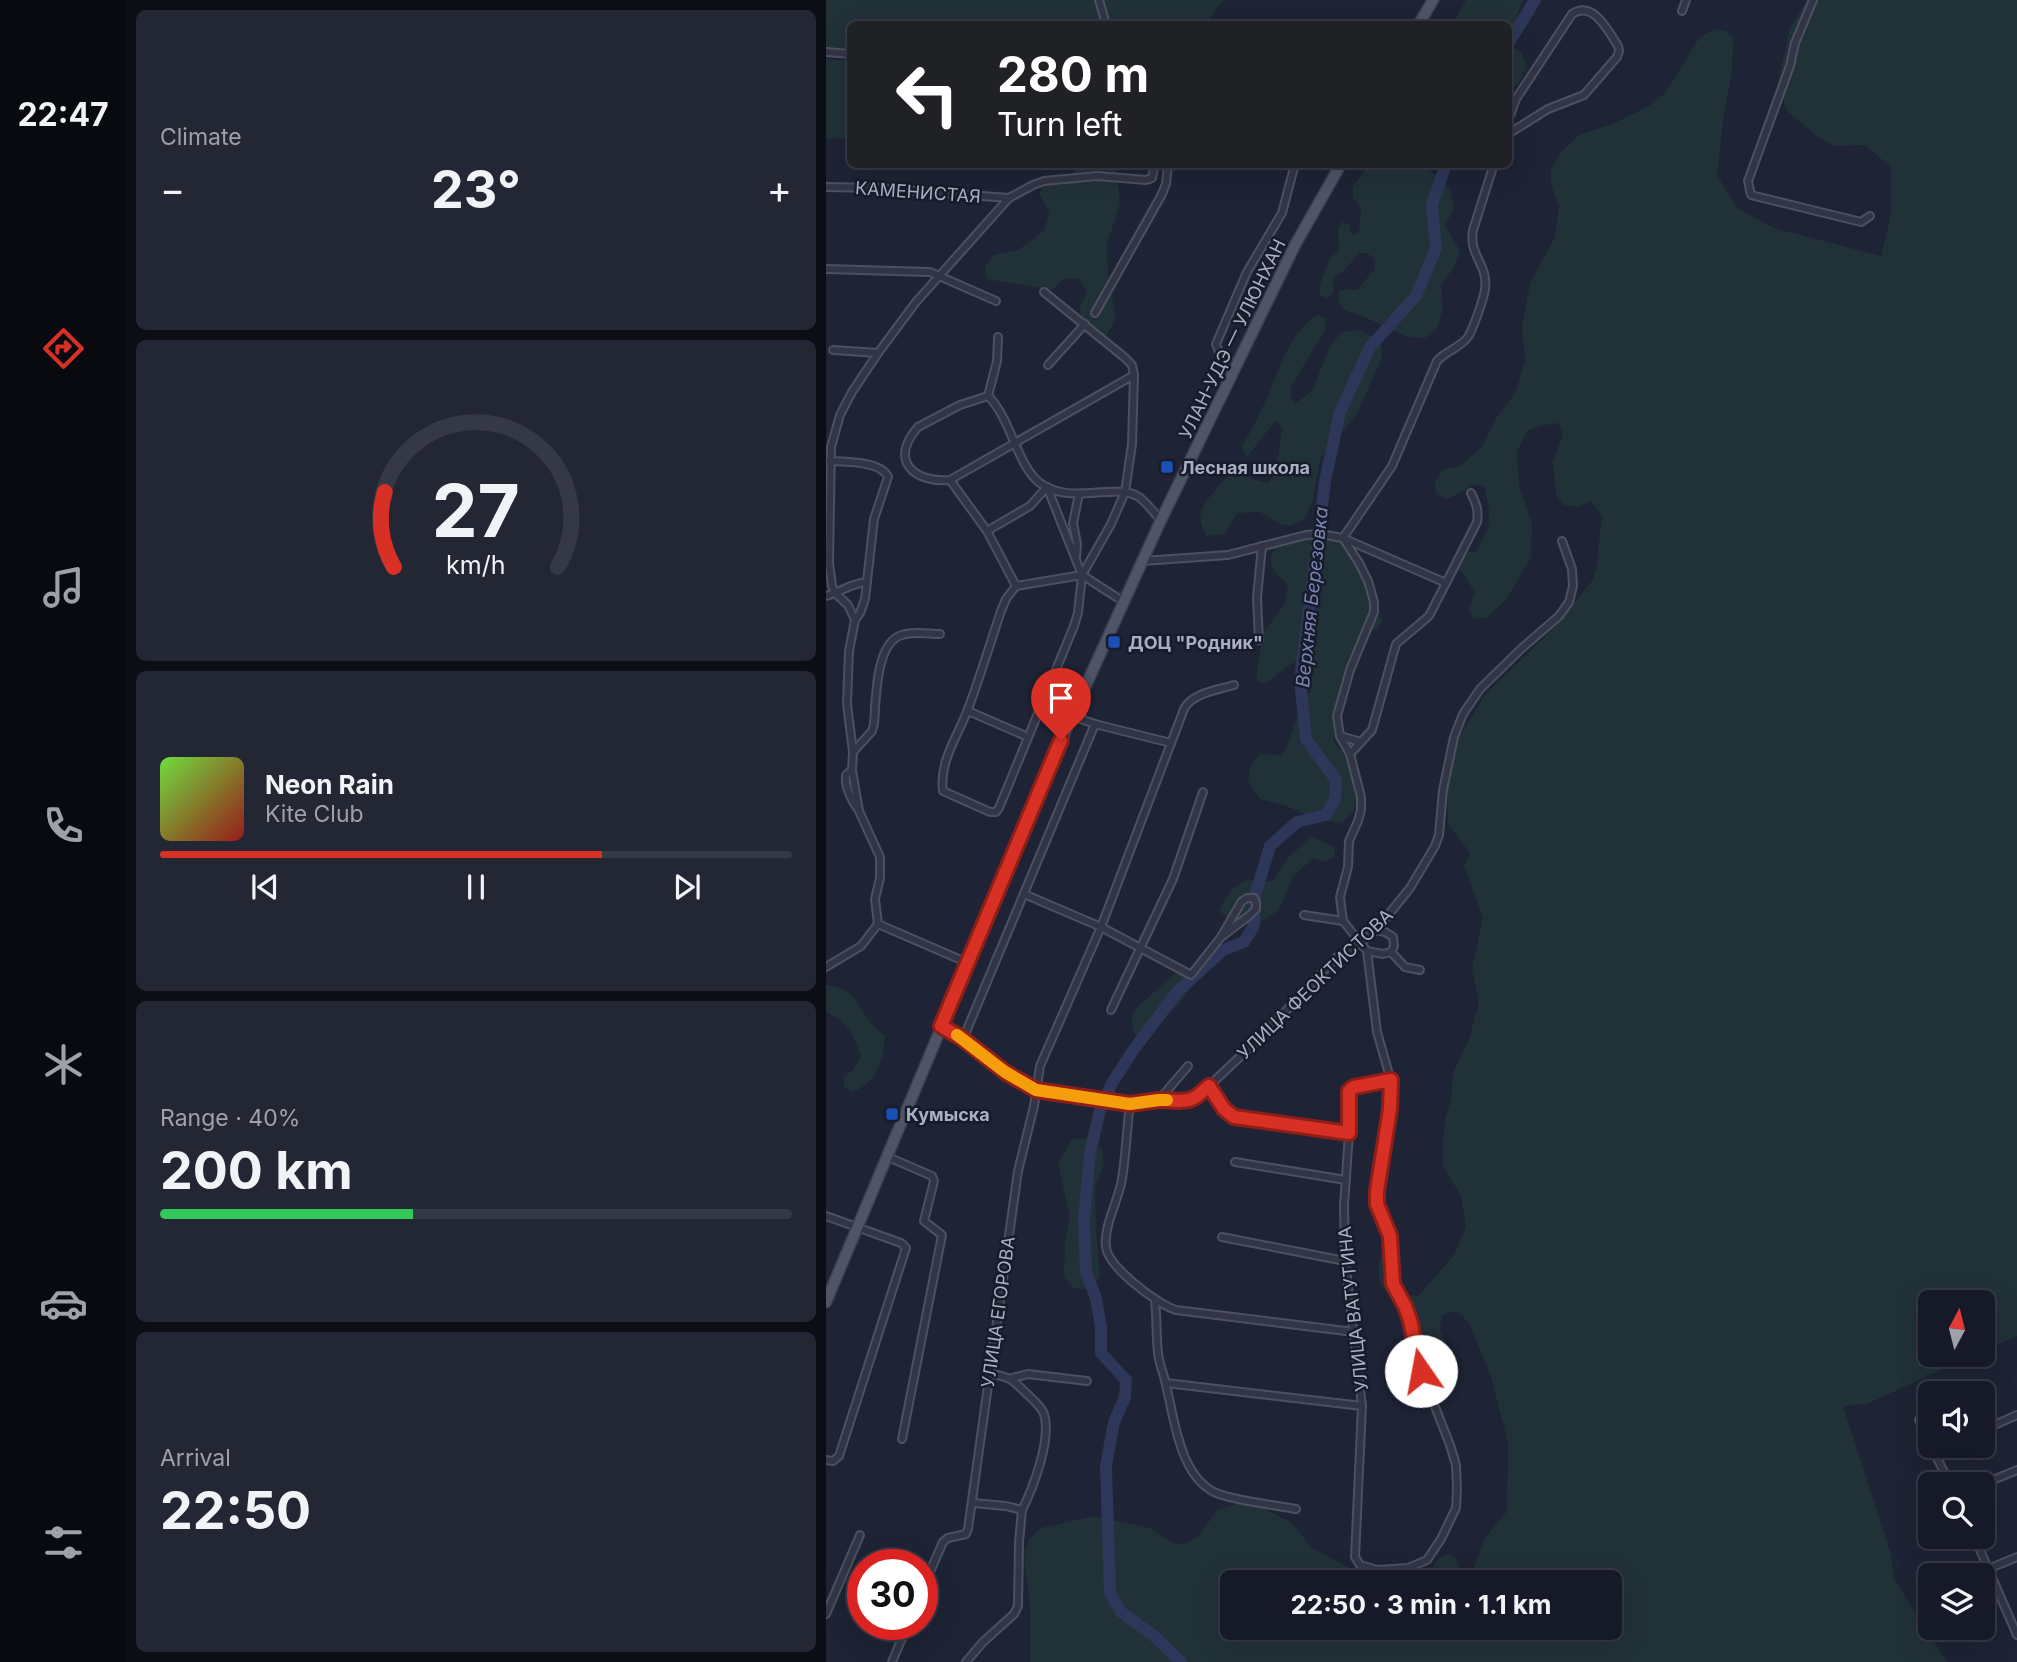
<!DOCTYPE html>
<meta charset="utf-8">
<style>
:root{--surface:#161a28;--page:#232734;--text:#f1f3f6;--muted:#9ea1a8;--line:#353845;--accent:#d93025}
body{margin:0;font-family:Inter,sans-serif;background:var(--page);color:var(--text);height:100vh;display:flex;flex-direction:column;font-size:26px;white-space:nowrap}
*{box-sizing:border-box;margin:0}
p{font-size:23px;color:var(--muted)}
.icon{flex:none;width:38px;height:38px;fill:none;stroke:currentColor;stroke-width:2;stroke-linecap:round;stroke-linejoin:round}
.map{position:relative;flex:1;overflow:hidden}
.side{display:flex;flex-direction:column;gap:10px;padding:10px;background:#0c0e16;width:700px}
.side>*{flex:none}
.hud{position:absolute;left:21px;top:21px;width:665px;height:147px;border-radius:10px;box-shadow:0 7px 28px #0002,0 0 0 2px var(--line);background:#202124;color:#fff;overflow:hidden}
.needle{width:46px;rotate:7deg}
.tools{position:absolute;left:1092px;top:1290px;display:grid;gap:14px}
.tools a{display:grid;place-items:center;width:77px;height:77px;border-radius:10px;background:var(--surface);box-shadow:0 7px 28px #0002,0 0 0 2px var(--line);font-size:35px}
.speed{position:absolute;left:21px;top:1549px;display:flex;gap:14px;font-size:35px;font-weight:700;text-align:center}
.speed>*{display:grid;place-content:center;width:91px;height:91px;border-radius:50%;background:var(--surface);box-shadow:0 7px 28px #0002,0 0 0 2px var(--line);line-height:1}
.speed .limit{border:10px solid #d22;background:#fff;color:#111}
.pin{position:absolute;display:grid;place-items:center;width:60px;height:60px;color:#fff;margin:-72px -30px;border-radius:50% 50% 50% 0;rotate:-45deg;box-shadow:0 0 7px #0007}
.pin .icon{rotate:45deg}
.me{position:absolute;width:77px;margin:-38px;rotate:348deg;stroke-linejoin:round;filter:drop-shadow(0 0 5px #0008)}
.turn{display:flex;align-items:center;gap:24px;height:147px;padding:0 35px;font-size:32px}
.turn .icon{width:91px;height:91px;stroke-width:2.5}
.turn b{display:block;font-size:49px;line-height:60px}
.big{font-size:52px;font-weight:700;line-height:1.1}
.side .widget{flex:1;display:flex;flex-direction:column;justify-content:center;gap:10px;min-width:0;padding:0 24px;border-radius:10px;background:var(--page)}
.side .dial{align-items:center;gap:0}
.dial svg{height:182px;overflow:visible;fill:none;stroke:var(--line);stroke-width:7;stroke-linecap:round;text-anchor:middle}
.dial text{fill:var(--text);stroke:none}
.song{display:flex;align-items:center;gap:21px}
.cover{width:84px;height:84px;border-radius:10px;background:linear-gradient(135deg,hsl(100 70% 55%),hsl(0 70% 35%))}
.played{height:7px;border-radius:4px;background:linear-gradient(90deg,var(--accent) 70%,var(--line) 70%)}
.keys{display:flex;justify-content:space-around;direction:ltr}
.heat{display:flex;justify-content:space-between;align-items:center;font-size:38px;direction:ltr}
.charge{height:10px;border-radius:5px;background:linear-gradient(90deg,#34c759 40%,var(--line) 0)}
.trip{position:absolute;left:394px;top:1570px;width:402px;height:70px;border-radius:10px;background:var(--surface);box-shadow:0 7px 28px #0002,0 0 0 2px var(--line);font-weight:700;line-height:70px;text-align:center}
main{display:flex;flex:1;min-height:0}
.tab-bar{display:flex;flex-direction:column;width:126px;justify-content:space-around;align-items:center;background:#090a10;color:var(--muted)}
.tab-bar .icon{width:49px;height:49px}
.tab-bar .on{color:var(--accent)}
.tab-bar b{font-size:32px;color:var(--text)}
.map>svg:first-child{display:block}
.green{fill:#213138}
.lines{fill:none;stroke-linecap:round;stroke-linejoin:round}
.river{stroke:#2e3659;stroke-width:12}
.street-casing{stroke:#4c5061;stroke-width:10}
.primary-casing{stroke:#3b3f4f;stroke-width:13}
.street{stroke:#323546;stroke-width:6}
.primary{stroke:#4f5466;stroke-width:10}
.route-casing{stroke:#8d1f18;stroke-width:18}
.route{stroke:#d93025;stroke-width:12}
.slow{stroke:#f59e0b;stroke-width:12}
.transit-dot{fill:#1a4fb4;stroke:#171b2a;stroke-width:2.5}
.labels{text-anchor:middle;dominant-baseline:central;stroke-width:5;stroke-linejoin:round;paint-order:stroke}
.street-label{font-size:18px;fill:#abafc4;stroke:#171b2a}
.poi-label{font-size:18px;font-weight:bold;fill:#abafc4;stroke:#171b2a;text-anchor:start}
.water-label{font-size:19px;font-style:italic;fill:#7a85b2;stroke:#171b2a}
</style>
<main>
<nav class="tab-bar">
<b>22:47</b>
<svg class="icon on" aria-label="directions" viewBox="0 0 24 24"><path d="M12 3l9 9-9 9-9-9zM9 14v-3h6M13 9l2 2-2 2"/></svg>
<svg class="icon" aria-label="music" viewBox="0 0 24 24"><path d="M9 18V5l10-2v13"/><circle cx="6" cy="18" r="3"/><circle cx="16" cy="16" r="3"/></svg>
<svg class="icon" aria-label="phone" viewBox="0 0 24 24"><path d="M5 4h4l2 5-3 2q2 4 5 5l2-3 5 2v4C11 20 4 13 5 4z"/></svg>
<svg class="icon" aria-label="climate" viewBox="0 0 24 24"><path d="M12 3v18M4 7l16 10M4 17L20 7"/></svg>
<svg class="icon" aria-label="car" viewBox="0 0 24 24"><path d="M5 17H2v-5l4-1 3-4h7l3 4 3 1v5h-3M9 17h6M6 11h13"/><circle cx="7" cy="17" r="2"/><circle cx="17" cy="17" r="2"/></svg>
<svg class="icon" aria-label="filters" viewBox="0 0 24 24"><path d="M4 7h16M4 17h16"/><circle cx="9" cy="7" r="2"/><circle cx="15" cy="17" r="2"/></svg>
</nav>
<section class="side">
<div class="widget"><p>Climate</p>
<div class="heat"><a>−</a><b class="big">23°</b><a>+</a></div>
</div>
<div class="widget dial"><svg viewBox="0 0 100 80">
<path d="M14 69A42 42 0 1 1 86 69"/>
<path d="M14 69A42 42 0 0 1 10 36" stroke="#d93025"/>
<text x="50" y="56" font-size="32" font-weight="700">27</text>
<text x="50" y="72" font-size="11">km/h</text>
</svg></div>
<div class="widget">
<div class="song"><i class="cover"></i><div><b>Neon Rain</b><p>Kite Club</p></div></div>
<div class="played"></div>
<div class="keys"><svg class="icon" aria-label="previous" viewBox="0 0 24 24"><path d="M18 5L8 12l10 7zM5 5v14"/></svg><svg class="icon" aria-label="pause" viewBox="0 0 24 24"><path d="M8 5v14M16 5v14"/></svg><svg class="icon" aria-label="next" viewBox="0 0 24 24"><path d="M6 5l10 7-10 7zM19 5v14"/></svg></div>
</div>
<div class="widget"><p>Range · 40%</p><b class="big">200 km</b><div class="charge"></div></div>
<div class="widget"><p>Arrival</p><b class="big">22:50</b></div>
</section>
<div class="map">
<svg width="1191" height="1662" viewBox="0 0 1191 1662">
<rect width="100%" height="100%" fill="#1e2335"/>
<g class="green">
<path d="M0,0H398L379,24H24V54L0,52Z"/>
<path d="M640,0H696L685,36L688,48L696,53L701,68L693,83L683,92L682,24H626Z"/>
<path d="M981,0H1191V1336L1157,1350V1302H1104V1354L1147,1355L1041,1404L1017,1406L1065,1554L1068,1579L1121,1662H204V1610L198,1554L203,1539L215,1528L268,1516L324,1528L345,1542L356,1544L372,1537L391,1510L412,1503L439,1509L465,1522L485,1547L540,1577L557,1582H406V1628H784V1582H599L613,1558L623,1553L630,1558L635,1571L642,1574L648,1567L659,1538L681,1511L682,1443L665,1377L643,1323L633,1313L625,1312L616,1315L614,1329L620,1345L616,1357L607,1361L585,1358L578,1345L575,1310L554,1283L552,1269L555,1254L561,1248L570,1250L576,1286L583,1295L592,1296L628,1255L640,1227L635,1196L617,1166V1138L619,1119L625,1099L627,1073L643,1039L653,1002L646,969L657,918L638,866L644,853L622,824V789L632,739L659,695L726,630L766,581L770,571L776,516L764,501L753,507L738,505L730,495L727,462L737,434L732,423L714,426L701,431L691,452L693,486L706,524L705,557L680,600L660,618L647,619L643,609L649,593L638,574L627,566C630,553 638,553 650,551C667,525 665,515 658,486L650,484L620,500L610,493L609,482L617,469L634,466L656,447L671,417L690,392L699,361L696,326L704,283L729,237L733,207L725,185V169L735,152L753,135L786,124L823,106L840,92L873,38L888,29L900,31L907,38L906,72L898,113L891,175L911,208L948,228L1055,256L1065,214V167L1038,145L1008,146L991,136L961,111L952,81L964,28Z"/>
<path d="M0,59L24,61V139L0,138Z"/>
<path d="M235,165H290L294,204L281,244L282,277L290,317L281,335H270L255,325L254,306L261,293L254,279L239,278L226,290L160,279L159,266L168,255L192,250L219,230L223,211L213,194L219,183L238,185L249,170L235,168Z"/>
<path d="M549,165H592L604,171L623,188L628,208L619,226L634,251L628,267L615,285L617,308L611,328L599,338L581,337L541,318L518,310L513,301V291L521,289L531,290L549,269L548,259L541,253H533L518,271L507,278V293L502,298L495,296L493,287L505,257L513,251L512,230L516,222L523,224L526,236L533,232L535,208L527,198V186L541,168Z"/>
<path d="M492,315L499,318V330L466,385L464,397L470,403L486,391L505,344L516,332L533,330L555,342L556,357L531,414L494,459L487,500L479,519L465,526L454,524L434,512L411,513L399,534L381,536C376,528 372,518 376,509C380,499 402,474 411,469L426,479L442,483L450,472L456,428L450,420L421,457L415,448C425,430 435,412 443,393C454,366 465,330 492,315Z"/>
<path d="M479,539H502L523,545L541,566L542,581L552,595L548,612L557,620L552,629L537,632L521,668L508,711V743L525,760L533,786L527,812L515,823L492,820L458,805L434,799L422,782L424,766L434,754L455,755L462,745L473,709L485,690L486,669L478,660L465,664L440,683L431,682V672L437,633L458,605L462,585L448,571L444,557L451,545Z"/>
<path d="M485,836L508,847L509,857L500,862L487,858L466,878L453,910L428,926L407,923L394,912C396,899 410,881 425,880C435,879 436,884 448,880L462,858Z"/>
<path d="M354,969H365L370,980L354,1003L318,1037L308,1034L305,1020L309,1009Z"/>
<path d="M0,985C27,989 29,999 42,1019C47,1026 53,1031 59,1036C58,1060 50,1084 26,1092L18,1086V1076L28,1069L35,1056C27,1034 22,1022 0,1012Z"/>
<path d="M265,1138L276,1149L278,1165L269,1186L270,1231L274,1276L263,1290L248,1288L238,1277L239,1241L244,1216L232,1164L246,1139Z"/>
</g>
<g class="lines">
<g class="river">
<path d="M682,44L709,0"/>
<path d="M355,1662L328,1636L295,1612L284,1593L280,1466L288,1422L299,1397L300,1380L275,1353V1327L270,1298L260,1272L258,1219L264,1153L274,1110L286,1083L308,1049L352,991L397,950L418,942L428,926L429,896L444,846L471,822L500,815L509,799L510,780L480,739L474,680L499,481L514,412L544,347L590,296L610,248L606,205L620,164"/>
</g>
<defs>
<g id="street">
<path d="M273,0L280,24"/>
<path d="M987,0L969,43L964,66L922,181L925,195L1035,222L1044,216"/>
<path d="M856,11L860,0"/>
<path d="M0,52L24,54"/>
<path d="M682,121L690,99L746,14C767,0 782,30 792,46L793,51L791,57L758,95L722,109L682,134"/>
<path d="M0,187L50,188L183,198"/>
<path d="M0,269L104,272L170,301"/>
<path d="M269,313L335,196L340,184L342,164"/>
<path d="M172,337L171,361L162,396L134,405L92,427C63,460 87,483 124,480L308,375"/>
<path d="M7,350L52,353"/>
<path d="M222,365L259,324"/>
<path d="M410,366L393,352L390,344L421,272L456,213L469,164"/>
<path d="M162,396C185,418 191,466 214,483C245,506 288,482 313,497C321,503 328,513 335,520"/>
<path d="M4,461C20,462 55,461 62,477L48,519L39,599L34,613L29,620L23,651L21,704L27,752L26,770"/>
<path d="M124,480L161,531L190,586L256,575"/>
<path d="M221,487L256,575L298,602"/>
<path d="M161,531L204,506L221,487"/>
<path d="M519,539L620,583L603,616L570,644L546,730L524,754"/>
<path d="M250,557L251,544L247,523L253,494"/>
<path d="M317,561L402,555L480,535L494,534L517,538L566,466L611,361C620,351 635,347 642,337C647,329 658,298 659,289C660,284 659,277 658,273C652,255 644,250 647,230L668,164"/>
<path d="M620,583L651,522C653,511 650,503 645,493"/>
<path d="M190,586L180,599L175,611C164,644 154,677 142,709C132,736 113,761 117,791L164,812H170L173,808L248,626L252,613L256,575L285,524L299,492L306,444L308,375L306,365L298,357L218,292"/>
<path d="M0,596C16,592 22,584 41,582"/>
<path d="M29,620L22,605L10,594L6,586L3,563L5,447L14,415L26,392L52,353L90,302L183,198L207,185L218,181L271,176L320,180L326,178L329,164"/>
<path d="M433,640L431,597L436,546"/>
<path d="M142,711L202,737"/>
<path d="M246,716L269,724L345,743"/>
<path d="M514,736L535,742"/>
<path d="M27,752L46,731L48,724C50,702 49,642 76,635C87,631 102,634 114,634"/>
<path d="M33,811C26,801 18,788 20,775L26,770L33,811L54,857V878L49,899L52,924L142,963"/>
<path d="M198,894L275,927L365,975L395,937L424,915L430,909V903L428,898H421L416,901L395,937"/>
<path d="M517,921L514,897L522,867L523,841L532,821L535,810V797L524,754L514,736L511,716L524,670L548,612V602L542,581L533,563L517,538"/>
<path d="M541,951L557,954L565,952L568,946L567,937L559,932L550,930"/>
<path d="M565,952L579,967L594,970"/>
<path d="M0,967L35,946L52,924"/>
<path d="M285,1010L347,879L377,792"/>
<path d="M115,1026L137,1039L269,724"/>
<path d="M137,1039L179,1072L210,1090L304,1103L333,1100L362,1066"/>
<path d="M383,1086L398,1109L408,1117L523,1133L518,1205L519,1261L536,1406L529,1557L534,1565L551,1570L582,1568L601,1560L615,1539L630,1508L631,1488L630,1465L624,1445L595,1371L584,1319L579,1306L567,1284L564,1236L551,1204V1191L564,1109L565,1081L551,1032L541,951L517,921L478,915"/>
<path d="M333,1100L353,1101L363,1100L370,1097L383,1086L436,1036L511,957L534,944L550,930L584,888L609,846L613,835L617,790L628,737L637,714L654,689L696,648L733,616L743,602L747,586L746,569L736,541"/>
<path d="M304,1103C301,1128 300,1154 296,1179C293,1199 277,1227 280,1247C282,1267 331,1304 350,1310L528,1332"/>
<path d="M523,1133V1091L528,1087L565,1081"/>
<path d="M62,1157L106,1176L108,1181L98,1221L116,1235L76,1439"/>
<path d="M409,1162L520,1180"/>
<path d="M0,1216L75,1243L80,1248L13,1456L7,1461L0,1460"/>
<path d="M396,1237L519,1261"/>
<path d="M329,1300C331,1317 330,1336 332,1353C333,1364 338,1374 340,1385C348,1417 353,1472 386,1491C402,1500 450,1505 470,1509"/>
<path d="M186,1378L202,1374L261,1381"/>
<path d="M340,1383L536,1406"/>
<path d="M1093,1420L1104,1443"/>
<path d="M1157,1430L1191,1415"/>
<path d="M1105,1446L1124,1484"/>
<path d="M1108,1451L1120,1446"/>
<path d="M1157,1484L1191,1470"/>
<path d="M147,1503L180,1506L196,1510C207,1488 226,1439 218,1414C215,1406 206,1399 200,1393C184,1377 185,1378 163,1373"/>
<path d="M1148,1536L1191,1635"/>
<path d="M1162,1569L1191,1557"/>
<path d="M96,1590L117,1542L122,1538L140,1534L142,1529L192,1171L208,1106L214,1066L275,927L358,709C366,693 392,690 408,685"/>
<path d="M0,1614L34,1535"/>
<path d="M66,1662L82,1624"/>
<path d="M140,1662L157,1642L188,1614L192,1606L193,1542L196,1510"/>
</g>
<g id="primary">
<path d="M593,24L607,0"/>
<path d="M0,1302L246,716L335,520L469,245L515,164"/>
</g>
</defs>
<use href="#street" class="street-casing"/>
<use href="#primary" class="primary-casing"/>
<use href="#street" class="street"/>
<use href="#primary" class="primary"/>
</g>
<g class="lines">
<defs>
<path id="route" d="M235,740L115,1026L137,1039L179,1072L210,1090L304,1104L333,1100L353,1101L363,1100L370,1097L383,1086L398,1109L408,1117L523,1133V1091L528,1087L565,1080L564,1109L551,1191V1204L564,1236L567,1284L579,1306L584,1320L595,1371"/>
</defs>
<use href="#route" class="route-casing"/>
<use href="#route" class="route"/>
<path class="slow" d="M131,1035L179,1072L210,1090L304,1104L333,1100H341"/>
</g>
<g class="transit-dot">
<rect x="334" y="460" width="14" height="14" rx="3.5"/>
<rect x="281" y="635" width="14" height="14" rx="3.5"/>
<rect x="59" y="1107" width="14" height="14" rx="3.5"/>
</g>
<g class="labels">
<g class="street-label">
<text transform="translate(92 192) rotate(4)">КАМЕНИСТАЯ</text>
<text transform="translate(406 339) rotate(-64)">УЛАН-УДЭ — УЛЮНХАН</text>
<text transform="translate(489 984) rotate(-44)">УЛИЦА ФЕОКТИСТОВА</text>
<text transform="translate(527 1309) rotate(-96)">УЛИЦА ВАТУТИНА</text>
<text transform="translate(172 1312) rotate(-82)">УЛИЦА ЕГОРОВА</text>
</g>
<g class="poi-label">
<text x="355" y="467">Лесная школа</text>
<text x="302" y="642">ДОЦ "Родник"</text>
<text x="80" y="1114">Кумыска</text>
</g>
<g class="water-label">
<text transform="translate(486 597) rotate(-84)">Верхняя Березовка</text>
</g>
</g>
</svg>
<div class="tools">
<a><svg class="needle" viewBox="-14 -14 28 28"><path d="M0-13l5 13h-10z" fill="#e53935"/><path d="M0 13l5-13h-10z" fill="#9ea1a8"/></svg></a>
<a><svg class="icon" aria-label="sound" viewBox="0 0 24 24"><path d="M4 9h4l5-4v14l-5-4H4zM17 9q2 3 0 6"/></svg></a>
<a><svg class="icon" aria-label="search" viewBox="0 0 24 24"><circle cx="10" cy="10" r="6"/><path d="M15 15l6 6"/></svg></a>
<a><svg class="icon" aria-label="layers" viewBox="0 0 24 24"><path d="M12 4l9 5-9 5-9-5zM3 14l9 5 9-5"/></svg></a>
</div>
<div class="speed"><div class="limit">30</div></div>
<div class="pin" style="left:235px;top:740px;background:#d93025"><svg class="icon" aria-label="arrive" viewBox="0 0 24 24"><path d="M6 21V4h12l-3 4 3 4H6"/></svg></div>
<svg class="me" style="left:595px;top:1371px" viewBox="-20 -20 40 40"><circle r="19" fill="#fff"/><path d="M0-13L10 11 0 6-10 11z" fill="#d93025"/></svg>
<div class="trip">22:50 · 3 min · 1.1 km</div>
<div class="hud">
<div class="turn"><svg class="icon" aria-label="left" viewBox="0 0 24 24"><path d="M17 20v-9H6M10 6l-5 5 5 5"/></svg><div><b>280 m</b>Turn left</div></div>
</div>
</div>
</main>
